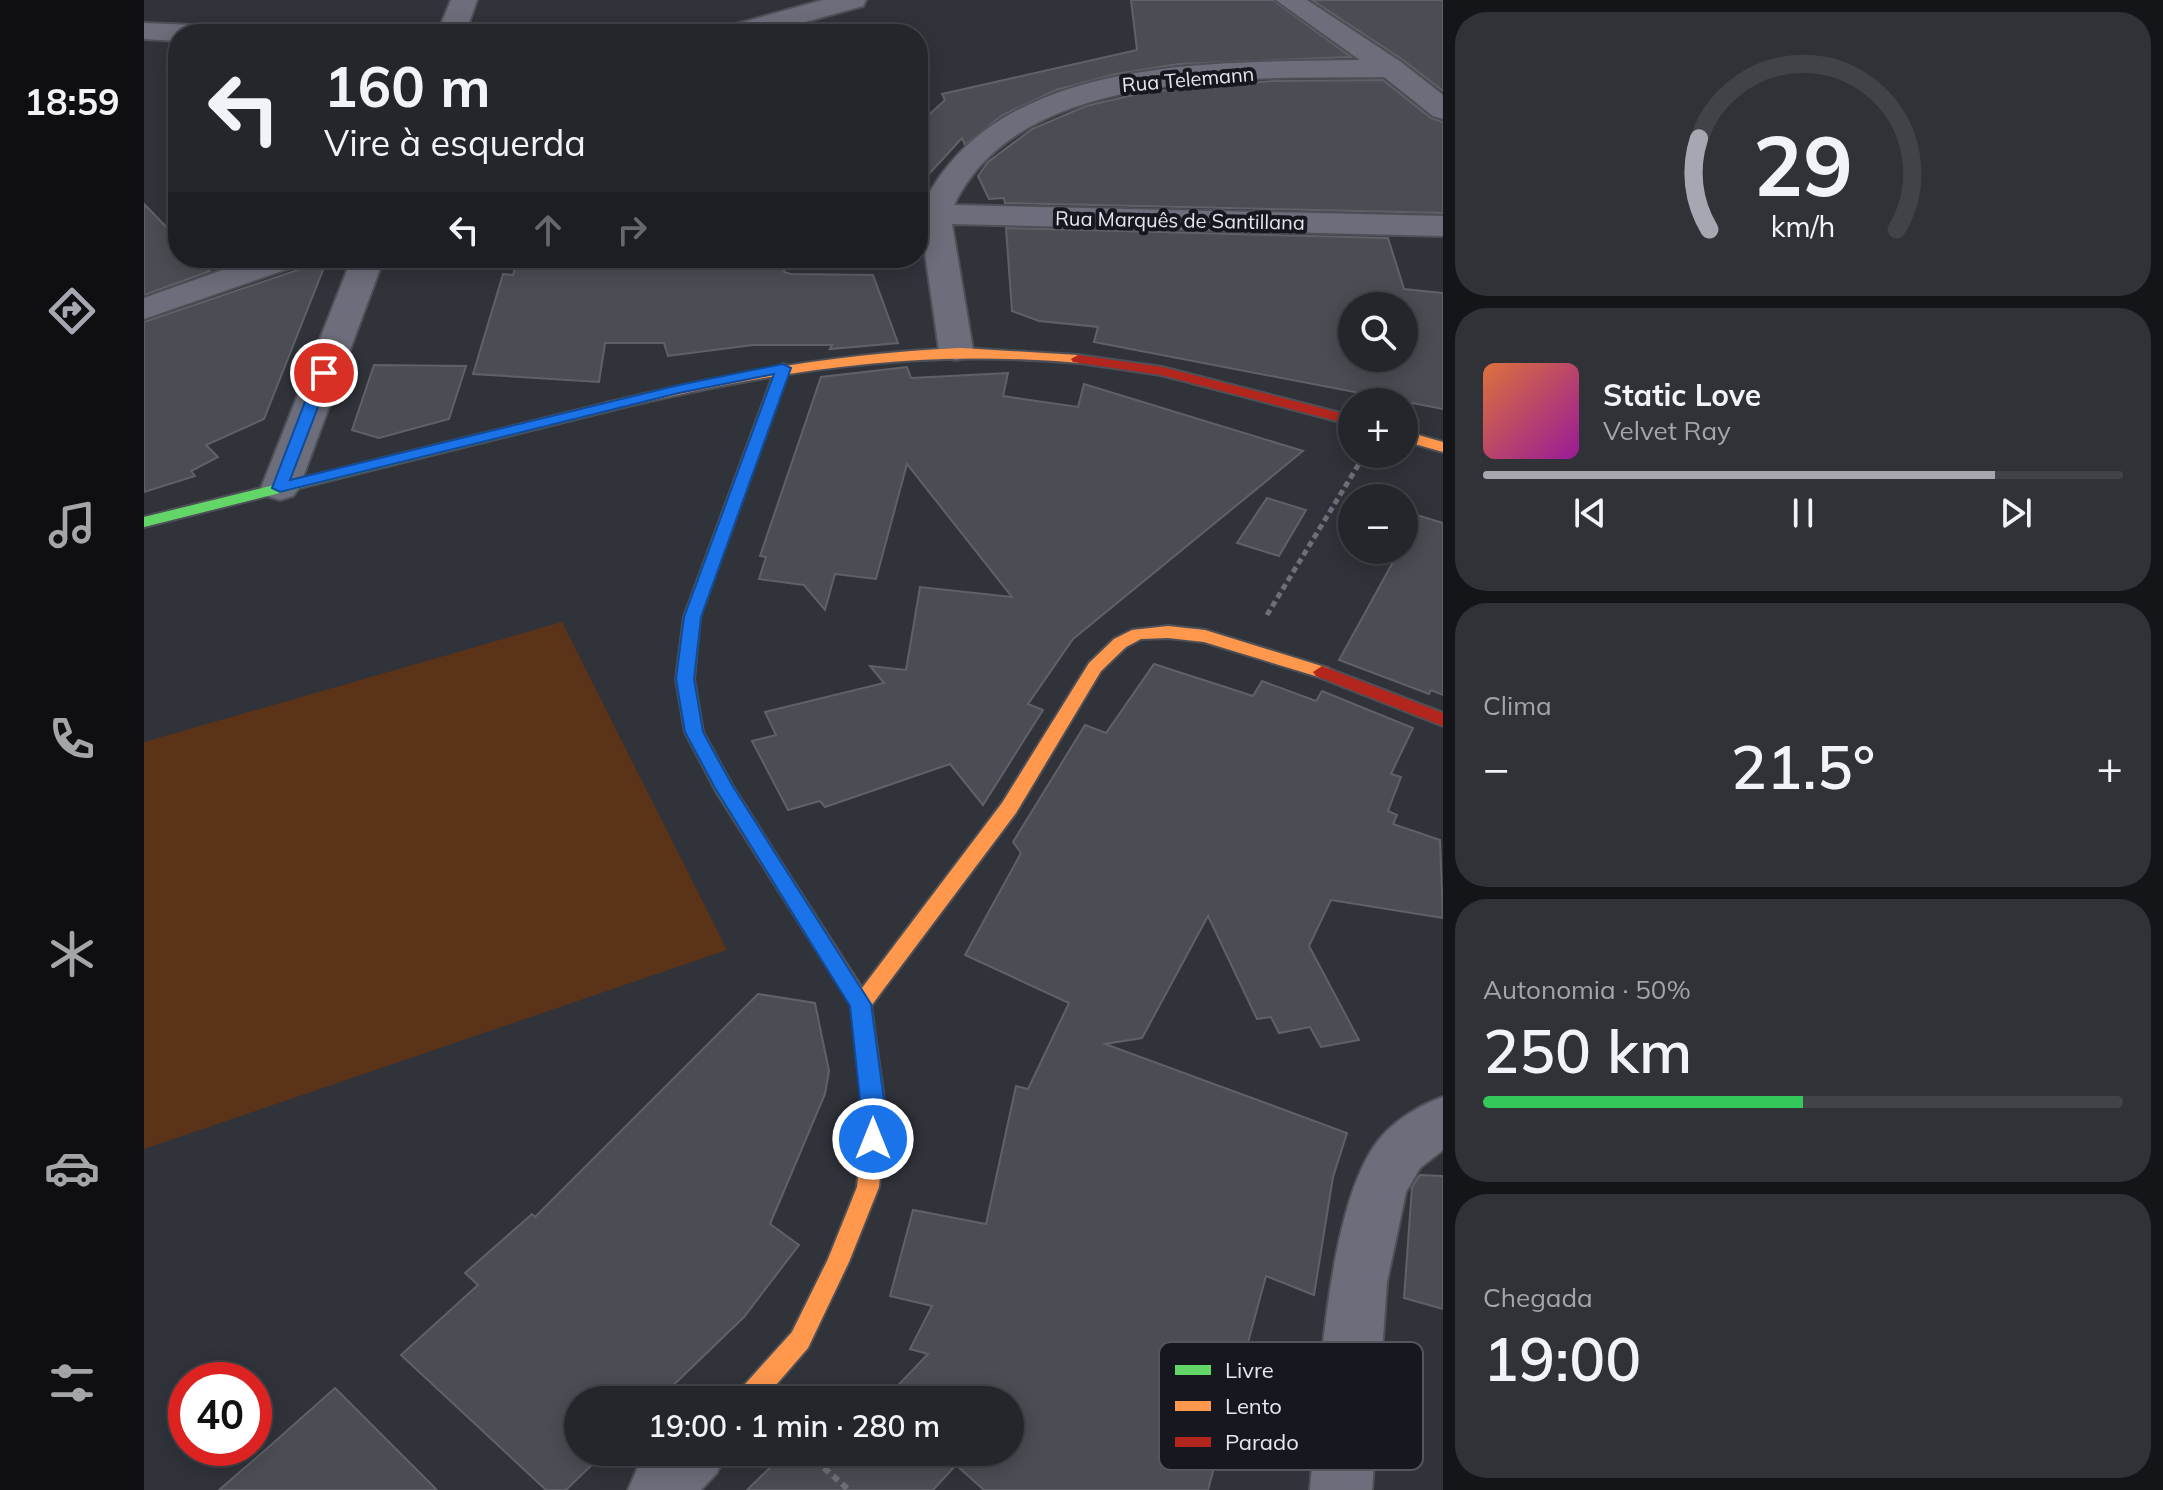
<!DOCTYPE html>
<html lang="pt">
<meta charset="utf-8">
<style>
:root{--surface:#25262c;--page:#313238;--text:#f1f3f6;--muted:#a3a5a9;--line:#424348;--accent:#a5a7b1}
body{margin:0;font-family:Mulish,sans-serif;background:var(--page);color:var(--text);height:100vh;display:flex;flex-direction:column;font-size:30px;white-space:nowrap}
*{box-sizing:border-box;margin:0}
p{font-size:26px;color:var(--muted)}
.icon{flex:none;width:44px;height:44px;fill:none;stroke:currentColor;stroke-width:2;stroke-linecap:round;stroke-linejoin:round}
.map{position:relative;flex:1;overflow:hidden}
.sheet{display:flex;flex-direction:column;gap:12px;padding:12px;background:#141518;width:720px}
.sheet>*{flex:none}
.hud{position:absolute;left:24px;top:24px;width:760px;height:244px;border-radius:32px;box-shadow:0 4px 20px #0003,0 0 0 2px var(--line);background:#25262c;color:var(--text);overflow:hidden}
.fabs{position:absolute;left:1194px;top:292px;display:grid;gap:16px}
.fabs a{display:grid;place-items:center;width:80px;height:80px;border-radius:50%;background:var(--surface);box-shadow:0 4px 20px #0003,0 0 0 2px var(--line);font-size:40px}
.speed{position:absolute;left:24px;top:1362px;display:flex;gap:16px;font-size:40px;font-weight:700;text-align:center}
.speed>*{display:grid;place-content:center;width:104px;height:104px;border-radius:50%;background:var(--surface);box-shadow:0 4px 20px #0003,0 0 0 2px var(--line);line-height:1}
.speed .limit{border:12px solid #d22;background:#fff;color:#111}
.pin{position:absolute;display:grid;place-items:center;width:68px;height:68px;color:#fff;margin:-34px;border:4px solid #fff;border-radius:50%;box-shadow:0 2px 8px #0007}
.me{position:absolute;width:88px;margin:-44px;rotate:0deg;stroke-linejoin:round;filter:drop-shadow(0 0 6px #0008)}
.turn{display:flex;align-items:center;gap:28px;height:168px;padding:0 24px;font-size:36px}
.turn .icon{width:104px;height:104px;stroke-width:2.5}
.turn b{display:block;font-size:56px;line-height:68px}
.lanes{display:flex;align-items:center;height:76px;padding:0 24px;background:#0003;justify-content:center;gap:40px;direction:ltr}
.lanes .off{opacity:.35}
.big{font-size:60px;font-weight:600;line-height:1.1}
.sheet .card{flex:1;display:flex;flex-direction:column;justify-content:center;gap:12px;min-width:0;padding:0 28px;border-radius:32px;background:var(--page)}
.sheet .dial{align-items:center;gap:0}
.dial svg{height:208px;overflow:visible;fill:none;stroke:var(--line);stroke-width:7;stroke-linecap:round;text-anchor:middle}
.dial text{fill:var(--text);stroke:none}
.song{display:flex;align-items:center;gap:24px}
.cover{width:96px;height:96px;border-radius:12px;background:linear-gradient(135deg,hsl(20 70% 55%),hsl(300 70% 35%))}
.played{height:8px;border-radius:4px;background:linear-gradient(90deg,var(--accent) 80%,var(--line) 80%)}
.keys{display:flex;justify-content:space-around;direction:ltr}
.heat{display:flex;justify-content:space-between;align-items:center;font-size:44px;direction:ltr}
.charge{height:12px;border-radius:6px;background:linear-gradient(90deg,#34c759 50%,var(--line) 0)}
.trip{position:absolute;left:420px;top:1386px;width:460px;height:80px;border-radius:40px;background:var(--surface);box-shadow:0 4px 20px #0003,0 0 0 2px var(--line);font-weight:600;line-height:80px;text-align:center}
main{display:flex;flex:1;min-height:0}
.dock{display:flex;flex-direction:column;width:144px;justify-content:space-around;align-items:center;background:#0f0f12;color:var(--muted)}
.dock .icon{width:56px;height:56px}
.dock .active{color:var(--accent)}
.dock b{font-size:36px;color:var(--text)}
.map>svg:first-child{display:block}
.green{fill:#5b3318}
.building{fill:#4b4d54;stroke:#606168;stroke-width:2;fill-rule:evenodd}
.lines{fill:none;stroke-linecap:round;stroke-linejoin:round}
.street-casing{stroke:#4e5057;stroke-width:4}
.fast-casing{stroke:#4e5057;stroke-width:4}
.slow-casing{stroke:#4e5057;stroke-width:4}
.jam-casing{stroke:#4e5057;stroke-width:4}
.path-far1{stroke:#6d6f79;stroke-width:5;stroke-dasharray:6 4;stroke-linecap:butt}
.path{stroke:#6d6f79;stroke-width:6;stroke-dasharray:7 5;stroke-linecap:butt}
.street{fill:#6d6e7b;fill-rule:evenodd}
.fast{fill:#63d668;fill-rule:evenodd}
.slow{fill:#ff974d;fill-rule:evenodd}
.jam{fill:#b3261e;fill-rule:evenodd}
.route{fill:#1a73e8;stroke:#114b97;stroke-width:2}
.labels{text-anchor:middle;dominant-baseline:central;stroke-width:8;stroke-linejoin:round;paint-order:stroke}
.far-street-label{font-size:20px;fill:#e4e6f0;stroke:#17181f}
.key{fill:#17181f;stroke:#54565e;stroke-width:2}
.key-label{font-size:22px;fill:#e4e6f0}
</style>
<main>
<nav class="dock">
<b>18:59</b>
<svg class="icon active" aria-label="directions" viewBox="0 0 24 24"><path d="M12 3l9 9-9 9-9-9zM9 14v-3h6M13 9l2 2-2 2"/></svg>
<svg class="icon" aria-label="music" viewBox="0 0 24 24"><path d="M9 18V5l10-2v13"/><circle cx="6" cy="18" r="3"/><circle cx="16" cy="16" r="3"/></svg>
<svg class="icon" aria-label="phone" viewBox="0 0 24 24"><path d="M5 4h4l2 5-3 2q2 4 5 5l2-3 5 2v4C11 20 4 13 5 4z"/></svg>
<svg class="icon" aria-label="climate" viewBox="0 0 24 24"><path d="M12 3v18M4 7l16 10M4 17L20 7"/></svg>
<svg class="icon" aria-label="car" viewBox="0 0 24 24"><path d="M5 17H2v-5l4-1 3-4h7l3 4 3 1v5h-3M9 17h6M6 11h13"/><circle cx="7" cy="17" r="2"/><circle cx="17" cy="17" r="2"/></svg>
<svg class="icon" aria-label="filters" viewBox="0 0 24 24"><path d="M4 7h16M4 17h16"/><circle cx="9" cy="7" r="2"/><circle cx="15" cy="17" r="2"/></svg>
</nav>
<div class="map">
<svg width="1299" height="1490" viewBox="0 0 1299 1490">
<rect width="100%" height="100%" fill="#31333b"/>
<path class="green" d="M418,622L583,950L0,1149V742Z"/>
<g class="building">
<path d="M987,0H1129L1207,57L1035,64L972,74L912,90L857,116L821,145L818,138L774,186V125L801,100L798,94L993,50Z"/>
<path d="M1168,0H1299V91L1259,60Z"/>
<path d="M1239,80L1287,118L1299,122V213L861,203L860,198L845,199L834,176L844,162L888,129L942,106L1002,92L1128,81Z"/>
<path d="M0,204L34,239V258H52L66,271L0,295Z"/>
<path d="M862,228L1244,238L1260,289L1299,293V409L950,342L954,327L895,321L868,311ZM1208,306H1260V358H1208Z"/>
<path d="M374,258H642L640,272L647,274L729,275L754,343L686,349L688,345H609L524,356L520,343H461L455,382L329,374L359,274L369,275Z"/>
<path d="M183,260L120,419L62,445L74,457L47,471L51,476L0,492V322Z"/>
<path d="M230,365L322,366L305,419L235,438L208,430Z"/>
<path d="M763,367L767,378L864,373L859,396L934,407L940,384L1159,451L929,639L884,704L899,710L839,805L806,764L681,807L676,801L644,810L608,741L632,735L621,712L740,683L726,666L762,670L776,587L868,597L763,464L732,579L691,574L681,610L660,585L615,579L622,557L616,556L677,377Z"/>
<path d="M1123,498L1162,510L1135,556L1093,543Z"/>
<path d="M1260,511L1299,523V695L1287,690L1285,694L1195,660L1249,562L1222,554L1224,550H1260Z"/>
<path d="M1010,664L1109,696L1118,681L1172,701L1178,691L1269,728L1247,774L1257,777L1244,811L1253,815L1249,824L1296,840L1299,918L1187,900L1165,946L1215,1040L1177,1047L1166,1027L1135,1033L1127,1017L1113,1019L1064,916L998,1038L961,1044L1203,1133L1189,1177L1170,1295L1122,1276L1064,1490H840L812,1465L789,1490H603L642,1452H866V1400H740L784,1354L766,1349L788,1306L746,1296L769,1210L842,1224L872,1086L884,1089L925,1003L821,955L877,853L869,842L941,725L962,733Z"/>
<path d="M614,994L671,1003L685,1071L681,1094L626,1224L655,1245L600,1317L514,1400H434V1452H461L422,1490H402L257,1355L334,1285L321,1273L388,1214L391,1217Z"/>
<path d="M1276,1175L1299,1176V1309L1260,1298L1268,1187Z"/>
<path d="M191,1388L293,1490H75L127,1445Z"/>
</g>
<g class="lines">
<defs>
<g id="street">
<path d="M307,0H333L321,34H293Z"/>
<path d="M679,0H722L719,6L618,34H591L588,30L592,24Z"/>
<path d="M1132,0H1163L1257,62L1299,95V119L1289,116L1240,77C1111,79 876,65 810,205L1299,216V236L808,224L829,350L824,357L812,360L800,357L795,350L774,204L779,205C853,53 1074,63 1216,60Z"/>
<path d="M0,23L74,26L84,28L88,34H34V41L0,39Z"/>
<path d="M112,258H159L155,265L0,319V298Z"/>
<path d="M208,258H240L155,488L149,496L136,500L123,496L117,488Z"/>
<path d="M1299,1097V1150L1276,1168L1262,1192L1243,1282L1228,1490H1166C1175,1402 1181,1200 1238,1136C1253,1119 1278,1104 1299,1097Z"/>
<path d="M510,1452H582L573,1473L557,1490H484L493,1469Z"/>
</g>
<g id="fast">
<path d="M639,364L646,368L556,617L550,679L559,732L588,785L645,875L642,880H628L573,793L541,732L532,679L540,617L632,368Z"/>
<path d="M467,402L472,403V409L0,527V517Z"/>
</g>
<g id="slow">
<path d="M817,348L934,355L941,359L934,363C769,348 627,372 467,410L460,406L462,403C579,374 696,353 817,348Z"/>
<path d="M1260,431L1299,442V452L1260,441Z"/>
<path d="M1024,626L1061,630L1184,668L1187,672L1178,678L1060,642L1024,638L997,639L982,647L957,671L872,813L727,1006L742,1115L735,1187L705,1262L664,1348L619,1400H591L594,1392L648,1332L684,1259L713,1187L720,1115L707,1005L628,880L625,875L628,870H642L718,988L858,803L945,663L970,639L988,630Z"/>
</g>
<g id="jam">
<path d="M934,355L1018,367L1208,416V425L1017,375L929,362L927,359Z"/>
<path d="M1178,666L1299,713V726L1172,676L1169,672Z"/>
</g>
</defs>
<use href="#street" class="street-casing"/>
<use href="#fast" class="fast-casing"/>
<use href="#slow" class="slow-casing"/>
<use href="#jam" class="jam-casing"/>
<path class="path-far1" d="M1123,615L1221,454"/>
<path class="path" d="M662,1452L705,1490"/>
<use href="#street" class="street"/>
<use href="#fast" class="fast"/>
<use href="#slow" class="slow"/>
<use href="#jam" class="jam"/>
</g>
<path class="route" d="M639,364L647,368L557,617L550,679L559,732L588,785L727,1004L742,1115L736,1146H721L706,1006L571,788L541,732L532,679L540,617L630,374L535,393L136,492L128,488L172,373L180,368L187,373L146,480L535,385Z"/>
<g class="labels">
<g class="far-street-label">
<text transform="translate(1044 79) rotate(-5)">Rua Telemann</text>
<text transform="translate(1036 220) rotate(1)">Rua Marquês de Santillana</text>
</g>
</g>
<rect x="1015" y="1342" width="264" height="128" rx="12" class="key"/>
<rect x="1031" y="1365" width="36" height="10" fill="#63d668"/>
<rect x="1031" y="1401" width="36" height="10" fill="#ff974d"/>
<rect x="1031" y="1437" width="36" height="10" fill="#b3261e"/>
<g class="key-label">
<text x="1081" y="1378">Livre</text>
<text x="1081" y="1414">Lento</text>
<text x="1081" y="1450">Parado</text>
</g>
</svg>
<div class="fabs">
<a><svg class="icon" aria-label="search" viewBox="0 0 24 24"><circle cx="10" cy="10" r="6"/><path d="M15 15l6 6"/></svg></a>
<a>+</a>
<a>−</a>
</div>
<div class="speed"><div class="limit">40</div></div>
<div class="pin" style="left:180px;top:373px;background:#d93025"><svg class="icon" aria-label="arrive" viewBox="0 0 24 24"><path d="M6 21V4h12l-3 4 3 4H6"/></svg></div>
<svg class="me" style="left:729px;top:1139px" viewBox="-20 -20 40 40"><circle r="17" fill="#1a73e8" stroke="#fff" stroke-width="3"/><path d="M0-11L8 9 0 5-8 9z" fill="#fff"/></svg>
<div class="trip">19:00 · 1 min · 280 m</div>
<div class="hud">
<div class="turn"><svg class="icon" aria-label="left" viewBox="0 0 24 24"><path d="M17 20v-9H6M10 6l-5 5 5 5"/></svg><div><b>160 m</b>Vire à esquerda</div></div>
<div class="lanes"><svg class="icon" aria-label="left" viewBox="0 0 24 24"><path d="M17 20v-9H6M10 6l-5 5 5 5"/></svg><svg class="icon off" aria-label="ahead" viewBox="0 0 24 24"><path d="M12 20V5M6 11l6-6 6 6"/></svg><svg class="icon off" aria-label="right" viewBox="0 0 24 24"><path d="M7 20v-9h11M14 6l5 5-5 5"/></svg></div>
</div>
</div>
<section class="sheet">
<div class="card dial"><svg viewBox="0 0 100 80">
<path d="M14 69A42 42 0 1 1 86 69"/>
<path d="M14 69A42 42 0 0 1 10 34" stroke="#a5a7b1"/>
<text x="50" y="56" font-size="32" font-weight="700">29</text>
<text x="50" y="72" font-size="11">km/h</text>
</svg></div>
<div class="card">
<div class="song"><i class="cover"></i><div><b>Static Love</b><p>Velvet Ray</p></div></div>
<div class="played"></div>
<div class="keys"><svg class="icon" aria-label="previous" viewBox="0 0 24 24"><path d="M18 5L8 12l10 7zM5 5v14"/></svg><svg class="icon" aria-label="pause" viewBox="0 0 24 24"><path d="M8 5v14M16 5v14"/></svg><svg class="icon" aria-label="next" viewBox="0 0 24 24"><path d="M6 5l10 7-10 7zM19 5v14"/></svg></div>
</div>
<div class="card"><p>Clima</p>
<div class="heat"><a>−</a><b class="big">21.5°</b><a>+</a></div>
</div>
<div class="card"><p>Autonomia · 50%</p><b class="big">250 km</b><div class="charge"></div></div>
<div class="card"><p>Chegada</p><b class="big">19:00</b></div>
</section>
</main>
